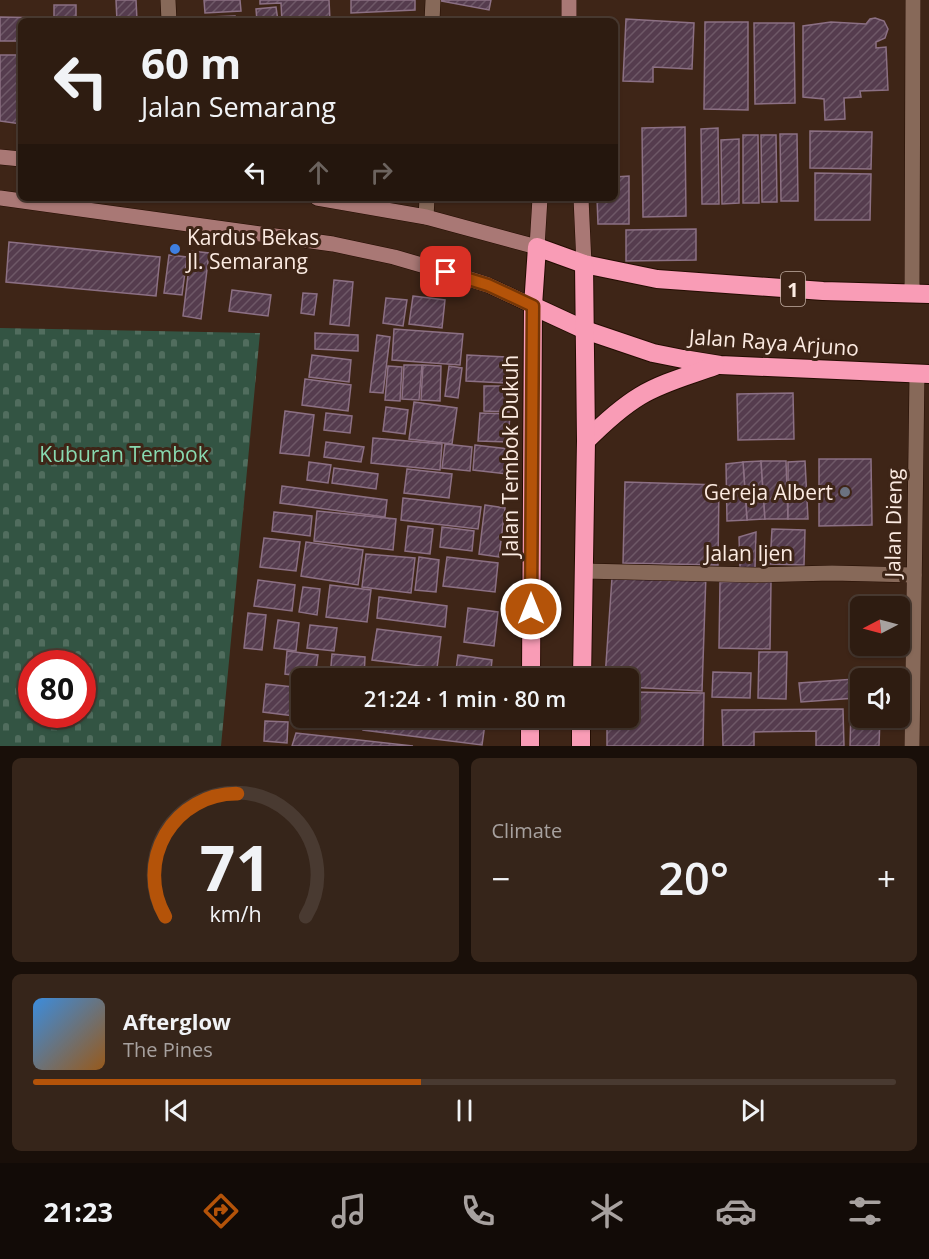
<!DOCTYPE html>
<meta charset="utf-8">
<style>
:root{--surface:#2e1c11;--page:#36251a;--text:#f1f3f6;--muted:#a7a19f;--line:#493a31;--accent:#b45309}
body{margin:0;font-family:"Open Sans",sans-serif;background:var(--page);color:var(--text);height:100vh;display:flex;flex-direction:column;font-size:22px;white-space:nowrap}
*{box-sizing:border-box;margin:0}
p{font-size:20px;color:var(--muted)}
.icon{flex:none;width:33px;height:33px;fill:none;stroke:currentColor;stroke-width:2;stroke-linecap:round;stroke-linejoin:round}
.map{position:relative;height:746px;overflow:hidden}
.panel{display:flex;flex-direction:column;gap:12px;padding:12px;background:#190f09;flex:1}
.panel>*{flex:none}
.banner{position:absolute;left:18px;top:18px;width:600px;height:183px;border-radius:9px;box-shadow:0 2px 4px #0004,0 0 0 2px var(--line);background:#2e1c11;color:var(--text);overflow:hidden}
.needle{width:39px;rotate:264deg}
.tools{position:absolute;left:850px;top:596px;display:grid;gap:12px}
.tools a{display:grid;place-items:center;width:60px;height:60px;border-radius:9px;background:var(--surface);box-shadow:0 2px 4px #0004,0 0 0 2px var(--line);font-size:30px}
.speed{position:absolute;left:18px;top:650px;display:flex;gap:12px;font-size:30px;font-weight:700;text-align:center}
.speed>*{display:grid;place-content:center;width:78px;height:78px;border-radius:50%;background:var(--surface);box-shadow:0 2px 4px #0004,0 0 0 2px var(--line);line-height:1}
.speed .limit{border:9px solid #d22;background:#fff;color:#111}
.pin{position:absolute;display:grid;place-items:center;width:51px;height:51px;color:#fff;margin:-26px;border-radius:12px;box-shadow:0 3px 9px #0006}
.me{position:absolute;width:66px;margin:-33px;rotate:0deg;stroke-linejoin:round;filter:drop-shadow(0 0 4px #0008)}
.turn{display:flex;align-items:center;gap:21px;height:126px;padding:0 24px;font-size:27px}
.turn .icon{width:78px;height:78px;stroke-width:2.5}
.turn b{display:block;font-size:42px;line-height:51px}
.lanes{display:flex;align-items:center;height:57px;padding:0 24px;background:#0003;justify-content:center;gap:30px;direction:ltr}
.lanes .off{opacity:.35}
.big{font-size:45px;font-weight:600;line-height:1.1}
.panel .card{flex:1;display:flex;flex-direction:column;justify-content:center;gap:9px;min-width:0;padding:0 21px;border-radius:9px;background:var(--page)}
.panel .dial{align-items:center;gap:0}
.dial svg{height:156px;overflow:visible;fill:none;stroke:var(--line);stroke-width:7;stroke-linecap:round;text-anchor:middle}
.dial text{fill:var(--text);stroke:none}
.song{display:flex;align-items:center;gap:18px}
.cover{width:72px;height:72px;border-radius:9px;background:linear-gradient(135deg,hsl(210 70% 55%),hsl(30 70% 35%))}
.played{height:6px;border-radius:3px;background:linear-gradient(90deg,var(--accent) 45%,var(--line) 45%)}
.keys{display:flex;justify-content:space-around;direction:ltr}
.heat{display:flex;justify-content:space-between;align-items:center;font-size:33px;direction:ltr}
.panel .tiles{flex:1;display:grid;gap:12px;grid-template-columns:1fr 1fr}
.card:last-child{grid-column:span 2}
.trip{position:absolute;left:291px;top:668px;width:348px;height:60px;border-radius:9px;background:var(--surface);box-shadow:0 2px 4px #0004,0 0 0 2px var(--line);font-weight:600;line-height:60px;text-align:center}
.dock{display:flex;height:96px;justify-content:space-around;align-items:center;background:#120b07;color:var(--muted)}
.dock .icon{width:42px;height:42px}
.dock .selected{color:var(--accent)}
.dock b{font-size:27px;color:var(--text)}
.map>svg:first-child{display:block}
.cemetery{fill:url(#cemetery-stones);fill-rule:evenodd}
.building{fill:url(#building-hatch);stroke:#8c7084;stroke-width:1.5}
.lines{fill:none;stroke-linecap:round;stroke-linejoin:round}
.street-casing{stroke:#240d02;stroke-width:16}
.secondary-casing{stroke:#240d02;stroke-width:16}
.highway-casing{stroke:#240d02;stroke-width:20}
.street{stroke:#876959;stroke-width:15}
.secondary{stroke:#a97875;stroke-width:15}
.highway{stroke:#f99cb6;stroke-width:18}
.route-casing{stroke:#753606;stroke-width:15}
.route{stroke:#b45309;stroke-width:10}
.shop-dot{fill:#3f7fe0;stroke:#3e2517;stroke-width:2}
.worship-dot{fill:#6b7280;stroke:#3e2517;stroke-width:2}
.labels{text-anchor:middle;dominant-baseline:central;stroke-width:6;stroke-linejoin:round;paint-order:stroke}
.shield{fill:#3e2517;stroke:#c3b0a5;stroke-width:1.5}
.shield-label{font-size:20px;font-weight:bold;fill:#fcebe2}
.poi-label{font-size:21px;fill:#fcebe2;stroke:#3e2517;text-anchor:start}
.street-label{font-size:21px;fill:#fcebe2;stroke:#3e2517}
.park-label{font-size:21px;fill:#88d9b0;stroke:#3e2517}
</style>
<div class="map">
<svg width="929" height="746" viewBox="0 0 929 746">
<defs>
<pattern id="cemetery-stones" width="16" height="16" patternUnits="userSpaceOnUse" patternTransform="scale(1.5)"><rect width="16" height="16" fill="#335443"/><path d="M2 7V4a2 2 0 0 1 4 0v3zM10 15v-3a2 2 0 0 1 4 0v3z" fill="#516d5e"/></pattern>
<pattern id="building-hatch" width="6" height="6" patternUnits="userSpaceOnUse" patternTransform="scale(1.5)"><rect width="6" height="6" fill="#553c4e"/><path d="M-1 1l2-2M0 6l6-6M5 7l2-2" fill="none" stroke="#6e5867"/></pattern>
</defs>
<rect width="100%" height="100%" fill="#3e2517"/>
<path class="cemetery" d="M0,328L260,333L221,746H0ZM32,663H82V714H32Z"/>
<g class="building">
<path d="M116,0H136L137,20L117,21Z"/>
<path d="M204,0H240L241,11L205,13Z"/>
<path d="M260,0H329L330,21H282L281,3L260,4Z"/>
<path d="M351,0H415V10L351,13Z"/>
<path d="M436,0H491L489,10Z"/>
<rect x="54" y="5" width="22" height="16"/>
<path d="M276,7L278,21H257L256,9Z"/>
<path d="M235,16V21H209V17Z"/>
<path d="M0,17L52,18V21H21V41H0Z"/>
<path d="M419,17L420,21H347V20Z"/>
<path d="M875,18L884,21L888,29L885,38L876,42V48L886,47L888,90L860,91L861,97L844,98L845,119L825,120L824,99L803,97V26L831,22L866,24L870,19Z"/>
<path d="M626,19L694,23L692,69L653,67V82L623,81Z"/>
<path d="M705,22H748V110L704,109Z"/>
<path d="M754,23H794L795,103L755,104Z"/>
<path d="M0,55H21V124L0,121Z"/>
<path d="M685,127L686,216L643,217L642,128Z"/>
<path d="M718,128L719,204H702L701,129Z"/>
<path d="M810,131L872,132L871,169L810,168Z"/>
<path d="M780,134H797L798,201H781Z"/>
<path d="M743,135H758L759,203H743Z"/>
<path d="M761,135H776L777,202H762Z"/>
<path d="M739,139V203L722,204L721,140Z"/>
<path d="M815,173L871,174L870,220H815Z"/>
<path d="M629,176V224H598L597,198H615V177Z"/>
<path d="M696,229V260L626,261V230Z"/>
<path d="M9,242L160,257L156,296L6,282Z"/>
<path d="M191,251L209,253L201,319L183,316Z"/>
<path d="M169,255L187,257L182,295L164,293Z"/>
<path d="M334,280L353,282L349,326L330,324Z"/>
<path d="M232,290L271,295L268,316L229,311Z"/>
<path d="M303,293L317,294L314,315L301,313Z"/>
<path d="M413,296L445,300L442,328L409,324Z"/>
<path d="M386,298L407,300L403,326L383,323Z"/>
<path d="M394,329L463,334L460,365L392,360Z"/>
<path d="M315,333L358,335V351L315,349Z"/>
<path d="M377,335L390,337L383,393L370,392Z"/>
<path d="M312,355L351,360L349,382L309,377Z"/>
<path d="M467,355L506,357L505,383L466,381Z"/>
<path d="M404,365H422L419,400L402,399Z"/>
<path d="M423,365L441,366L440,401L421,400Z"/>
<path d="M388,366L402,367L400,401L385,400Z"/>
<path d="M449,366L462,368L458,398L445,396Z"/>
<path d="M305,379L351,385L348,411L302,405Z"/>
<path d="M484,386H509V412L484,411Z"/>
<path d="M793,393L794,439L738,440L737,394Z"/>
<path d="M414,402L457,408L452,444L409,439Z"/>
<path d="M386,407L408,410L405,434L383,431Z"/>
<path d="M285,411L314,415L309,456L280,453Z"/>
<path d="M326,413L352,416L350,433L324,430Z"/>
<path d="M480,413L510,414L508,442L478,441Z"/>
<path d="M373,438L442,444L440,470L371,463Z"/>
<path d="M326,442L364,447L361,462L324,457Z"/>
<path d="M445,444L472,447L470,471L442,468Z"/>
<path d="M475,445L509,449L507,474L473,470Z"/>
<path d="M819,459H871L872,525L819,526Z"/>
<path d="M761,461L765,519L747,520L743,462Z"/>
<path d="M761,461H786L788,519H765Z"/>
<path d="M805,461L808,519H788V462Z"/>
<path d="M309,462L331,465L328,483L307,480Z"/>
<path d="M743,462L747,520L727,521L726,464Z"/>
<path d="M334,468L378,474L376,489L332,483Z"/>
<path d="M407,469L452,474L449,498L404,493Z"/>
<path d="M625,482L719,485L718,565L623,563Z"/>
<path d="M282,486L387,500L385,517L280,503Z"/>
<path d="M403,498L481,507L478,529L401,520Z"/>
<path d="M485,505L505,508L499,557L479,554Z"/>
<path d="M317,511L396,519L393,550L314,541Z"/>
<path d="M274,512L312,516L310,536L272,531Z"/>
<path d="M408,526L433,529L430,554L405,551Z"/>
<path d="M442,527L474,531L472,551L440,547Z"/>
<path d="M772,529L805,530L804,565L770,564Z"/>
<path d="M756,532L755,569L740,567L739,537Z"/>
<path d="M264,538L300,542L296,571L260,567Z"/>
<path d="M306,542L363,550L358,585L301,576Z"/>
<path d="M366,554L415,558L411,593L362,587Z"/>
<path d="M419,557L439,560L436,592L415,590Z"/>
<path d="M447,557L498,563L495,592L443,586Z"/>
<path d="M706,574L702,691L628,687V678H605L612,578Z"/>
<path d="M258,580L295,585L292,611L254,606Z"/>
<path d="M720,582H771L770,649L719,648Z"/>
<path d="M330,585L371,590L367,622L326,617Z"/>
<path d="M303,587L320,589L317,615L299,612Z"/>
<path d="M379,597L447,606L445,627L377,618Z"/>
<path d="M468,608L498,612L494,646L464,642Z"/>
<path d="M248,613L266,615L262,650L244,648Z"/>
<path d="M278,620L299,623L296,651L274,648Z"/>
<path d="M310,625L337,628L334,651L307,648Z"/>
<path d="M377,629L441,637L437,668L372,660Z"/>
<path d="M287,651L318,655L315,678L285,674Z"/>
<path d="M759,652H787L786,699L758,698Z"/>
<path d="M332,654L365,657L364,678H330Z"/>
<path d="M458,655L492,660L490,678H455Z"/>
<path d="M713,672L751,673L750,698L712,697Z"/>
<path d="M855,679L856,698L801,702L799,683Z"/>
<path d="M266,684L302,688V717L263,712Z"/>
<path d="M628,692L704,693L703,746H607V717H628Z"/>
<path d="M843,709L844,746H816V731L754,732V746H723L722,710Z"/>
<path d="M851,710L861,711V717H880L879,746H850Z"/>
<path d="M322,717H357L356,726L322,721Z"/>
<path d="M364,717H486L482,745L363,730Z"/>
<path d="M265,721L288,722L287,743L264,741Z"/>
<path d="M296,733L413,746H292Z"/>
</g>
<g class="lines">
<defs>
<g id="street">
<path d="M168,0L169,21"/>
<path d="M432,21L433,0"/>
<path d="M426,217L427,198"/>
<path d="M912,294L913,0"/>
<path d="M583,571L757,575L832,573L914,575"/>
<path d="M912,746L917,373"/>
</g>
<g id="secondary">
<path d="M569,21V0"/>
<path d="M0,157L21,159"/>
<path d="M0,198L333,244L394,257L463,277L488,285L533,306"/>
<path d="M317,198L426,217L537,247L540,198"/>
<path d="M581,198L584,264"/>
</g>
<g id="highway">
<path d="M533,306L585,330L653,353L683,359L720,365L929,374"/>
<path d="M586,441C603,424 620,408 640,396C663,382 691,375 715,366"/>
<path d="M531,678L533,306L537,247L584,264L657,279L823,291L929,294"/>
<path d="M582,678L586,441L584,264"/>
<path d="M530,746V717"/>
<path d="M581,746V717"/>
</g>
</defs>
<use href="#street" class="street-casing"/>
<use href="#secondary" class="secondary-casing"/>
<use href="#highway" class="highway-casing"/>
<use href="#street" class="street"/>
<use href="#secondary" class="secondary"/>
<use href="#highway" class="highway"/>
</g>
<g class="lines">
<defs>
<path id="route" d="M446,272L488,285L533,306L531,609"/>
</defs>
<use href="#route" class="route-casing"/>
<use href="#route" class="route"/>
</g>
<circle class="shop-dot" cx="175" cy="249" r="6"/>
<circle class="worship-dot" cx="845" cy="492" r="6"/>
<g class="labels">
<rect class="shield" x="781" y="272" width="24" height="34" rx="4.5"/>
<g class="shield-label">
<text x="793" y="289">1</text>
</g>
<g class="poi-label">
<text x="187" y="237">Kardus Bekas<tspan x="187" dy="24">Jl. Semarang</tspan></text>
<text x="833" y="492" text-anchor="end">Gereja Albert</text>
</g>
<g class="street-label">
<text transform="translate(774 342) rotate(4)">Jalan Raya Arjuno</text>
<text transform="translate(510 456) rotate(-90)">Jalan Tembok Dukuh</text>
<text transform="translate(893 523) rotate(-89)">Jalan Dieng</text>
<text x="749" y="553">Jalan Ijen</text>
</g>
<g class="park-label">
<text x="124" y="454">Kuburan Tembok</text>
</g>
</g>
</svg>
<div class="tools">
<a><svg class="needle" viewBox="-14 -14 28 28"><path d="M0-13l5 13h-10z" fill="#e53935"/><path d="M0 13l5-13h-10z" fill="#a7a19f"/></svg></a>
<a><svg class="icon" aria-label="sound" viewBox="0 0 24 24"><path d="M4 9h4l5-4v14l-5-4H4zM17 9q2 3 0 6"/></svg></a>
</div>
<div class="speed"><div class="limit">80</div></div>
<div class="pin" style="left:446px;top:272px;background:#d93025"><svg class="icon" aria-label="arrive" viewBox="0 0 24 24"><path d="M6 21V4h12l-3 4 3 4H6"/></svg></div>
<svg class="me" style="left:531px;top:609px" viewBox="-20 -20 40 40"><circle r="17" fill="#b45309" stroke="#fff" stroke-width="3"/><path d="M0-11L8 9 0 5-8 9z" fill="#fff"/></svg>
<div class="trip">21:24 · 1 min · 80 m</div>
<div class="banner">
<div class="turn"><svg class="icon" aria-label="left" viewBox="0 0 24 24"><path d="M17 20v-9H6M10 6l-5 5 5 5"/></svg><div><b>60 m</b>Jalan Semarang</div></div>
<div class="lanes"><svg class="icon" aria-label="left" viewBox="0 0 24 24"><path d="M17 20v-9H6M10 6l-5 5 5 5"/></svg><svg class="icon off" aria-label="ahead" viewBox="0 0 24 24"><path d="M12 20V5M6 11l6-6 6 6"/></svg><svg class="icon off" aria-label="right" viewBox="0 0 24 24"><path d="M7 20v-9h11M14 6l5 5-5 5"/></svg></div>
</div>
</div>
<section class="panel">
<div class="tiles">
<div class="card dial"><svg viewBox="0 0 100 80">
<path d="M14 69A42 42 0 1 1 86 69"/>
<path d="M14 69A42 42 0 0 1 51 6" stroke="#b45309"/>
<text x="50" y="56" font-size="32" font-weight="700">71</text>
<text x="50" y="72" font-size="11">km/h</text>
</svg></div>
<div class="card"><p>Climate</p>
<div class="heat"><a>−</a><b class="big">20°</b><a>+</a></div>
</div>
<div class="card">
<div class="song"><i class="cover"></i><div><b>Afterglow</b><p>The Pines</p></div></div>
<div class="played"></div>
<div class="keys"><svg class="icon" aria-label="previous" viewBox="0 0 24 24"><path d="M18 5L8 12l10 7zM5 5v14"/></svg><svg class="icon" aria-label="pause" viewBox="0 0 24 24"><path d="M8 5v14M16 5v14"/></svg><svg class="icon" aria-label="next" viewBox="0 0 24 24"><path d="M6 5l10 7-10 7zM19 5v14"/></svg></div>
</div>
</div>
</section>
<nav class="dock">
<b>21:23</b>
<svg class="icon selected" aria-label="directions" viewBox="0 0 24 24"><path d="M12 3l9 9-9 9-9-9zM9 14v-3h6M13 9l2 2-2 2"/></svg>
<svg class="icon" aria-label="music" viewBox="0 0 24 24"><path d="M9 18V5l10-2v13"/><circle cx="6" cy="18" r="3"/><circle cx="16" cy="16" r="3"/></svg>
<svg class="icon" aria-label="phone" viewBox="0 0 24 24"><path d="M5 4h4l2 5-3 2q2 4 5 5l2-3 5 2v4C11 20 4 13 5 4z"/></svg>
<svg class="icon" aria-label="climate" viewBox="0 0 24 24"><path d="M12 3v18M4 7l16 10M4 17L20 7"/></svg>
<svg class="icon" aria-label="car" viewBox="0 0 24 24"><path d="M5 17H2v-5l4-1 3-4h7l3 4 3 1v5h-3M9 17h6M6 11h13"/><circle cx="7" cy="17" r="2"/><circle cx="17" cy="17" r="2"/></svg>
<svg class="icon" aria-label="filters" viewBox="0 0 24 24"><path d="M4 7h16M4 17h16"/><circle cx="9" cy="7" r="2"/><circle cx="15" cy="17" r="2"/></svg>
</nav>
